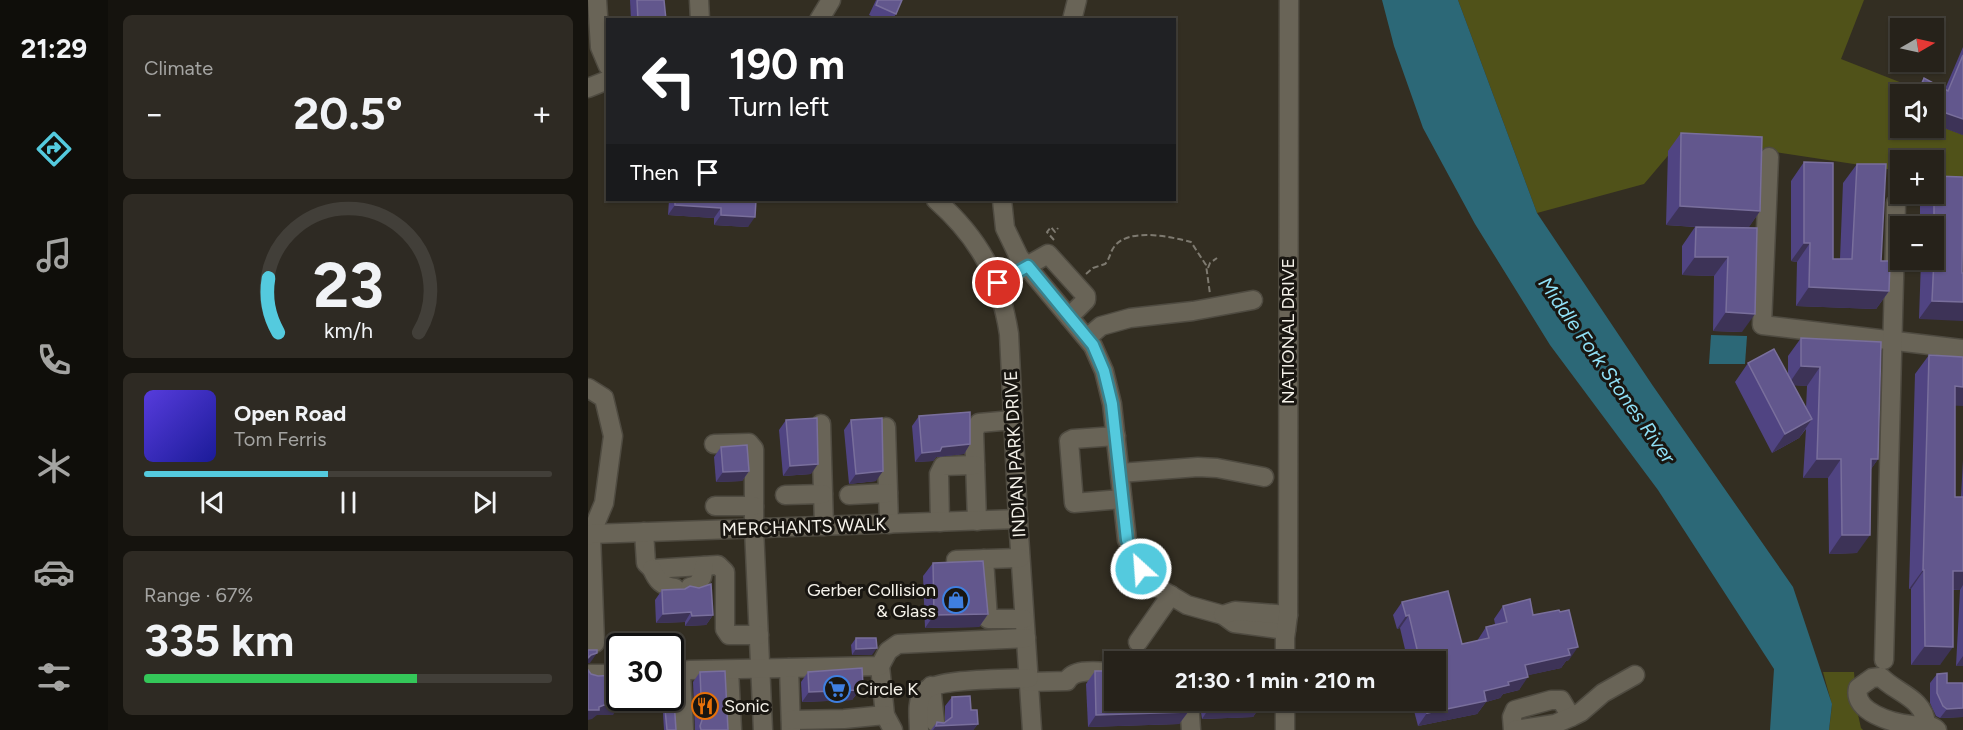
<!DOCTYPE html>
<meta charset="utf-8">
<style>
:root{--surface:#26221a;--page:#2e2a23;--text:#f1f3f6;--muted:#a4a4a2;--line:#423f39;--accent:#54cade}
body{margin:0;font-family:Figtree,sans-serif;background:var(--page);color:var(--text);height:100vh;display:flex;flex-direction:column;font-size:22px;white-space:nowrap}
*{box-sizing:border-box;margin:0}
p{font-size:20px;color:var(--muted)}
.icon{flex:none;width:33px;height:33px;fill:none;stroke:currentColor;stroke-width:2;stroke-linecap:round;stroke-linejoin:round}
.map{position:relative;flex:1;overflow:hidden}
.drawer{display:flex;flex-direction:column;gap:15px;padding:15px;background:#15130e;width:480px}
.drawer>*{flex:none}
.banner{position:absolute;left:18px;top:18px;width:570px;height:183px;border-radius:0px;box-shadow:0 2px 4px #0004,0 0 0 2px var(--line);background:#202124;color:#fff;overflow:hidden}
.needle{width:39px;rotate:81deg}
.buttons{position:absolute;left:1302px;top:18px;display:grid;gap:12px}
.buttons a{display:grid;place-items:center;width:54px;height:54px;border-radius:0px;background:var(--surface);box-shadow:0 2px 4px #0004,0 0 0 2px var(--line);font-size:30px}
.speed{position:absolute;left:18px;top:633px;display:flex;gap:12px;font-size:30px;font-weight:700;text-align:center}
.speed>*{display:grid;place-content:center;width:78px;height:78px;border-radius:50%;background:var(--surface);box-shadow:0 2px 4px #0004,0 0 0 2px var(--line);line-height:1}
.speed .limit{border:3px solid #111;border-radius:9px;background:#fff;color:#111}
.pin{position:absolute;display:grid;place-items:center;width:51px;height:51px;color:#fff;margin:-26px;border:3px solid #fff;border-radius:50%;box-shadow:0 2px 6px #0007}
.me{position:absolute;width:66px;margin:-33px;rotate:334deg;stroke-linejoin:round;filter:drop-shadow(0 0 4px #0008)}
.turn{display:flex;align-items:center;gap:21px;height:126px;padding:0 24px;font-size:27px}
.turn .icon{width:78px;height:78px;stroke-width:2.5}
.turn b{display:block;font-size:42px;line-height:51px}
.then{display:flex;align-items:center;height:57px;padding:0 24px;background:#0003;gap:12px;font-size:22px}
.big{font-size:45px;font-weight:700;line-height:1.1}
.drawer .widget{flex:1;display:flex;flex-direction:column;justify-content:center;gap:9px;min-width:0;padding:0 21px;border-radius:9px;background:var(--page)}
.drawer .dial{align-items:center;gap:0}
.dial svg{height:156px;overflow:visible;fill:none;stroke:var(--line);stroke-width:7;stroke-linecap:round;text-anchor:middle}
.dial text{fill:var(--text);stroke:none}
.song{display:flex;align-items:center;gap:18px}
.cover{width:72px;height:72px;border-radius:9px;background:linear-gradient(135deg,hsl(250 70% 55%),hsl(240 70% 35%))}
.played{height:6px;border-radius:3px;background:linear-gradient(90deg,var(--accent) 45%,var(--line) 45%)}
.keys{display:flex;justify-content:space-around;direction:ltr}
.heat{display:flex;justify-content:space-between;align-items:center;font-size:33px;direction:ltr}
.charge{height:9px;border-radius:4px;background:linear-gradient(90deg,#34c759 67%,var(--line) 0)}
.trip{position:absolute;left:516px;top:651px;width:342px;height:60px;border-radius:0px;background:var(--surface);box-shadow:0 2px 4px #0004,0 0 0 2px var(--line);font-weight:700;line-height:60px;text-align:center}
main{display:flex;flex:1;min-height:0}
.menu{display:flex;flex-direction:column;width:108px;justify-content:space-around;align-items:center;background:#0f0e0a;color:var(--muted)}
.menu .icon{width:42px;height:42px}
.menu .active{color:var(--accent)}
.menu b{font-size:27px;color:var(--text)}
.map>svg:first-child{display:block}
.green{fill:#505219}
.water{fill:#2c6877}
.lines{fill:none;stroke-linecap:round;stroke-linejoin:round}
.minor-casing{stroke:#4f4b41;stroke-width:21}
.path{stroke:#7e7a70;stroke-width:2;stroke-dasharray:6 3;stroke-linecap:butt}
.minor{stroke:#696457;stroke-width:18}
.wall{fill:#504482;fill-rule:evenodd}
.shaded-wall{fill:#3d3357}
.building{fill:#62578d;stroke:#796f9c;stroke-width:1.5}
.route-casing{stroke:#378390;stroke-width:15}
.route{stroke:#54cade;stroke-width:10}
.labels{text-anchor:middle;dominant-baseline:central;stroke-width:6;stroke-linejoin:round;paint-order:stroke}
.street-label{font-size:18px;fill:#f5f2ea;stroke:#191611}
.poi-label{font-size:18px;fill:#f5f2ea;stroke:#191611;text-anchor:start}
.water-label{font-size:20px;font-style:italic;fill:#8fdff5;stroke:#191611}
</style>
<main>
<nav class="menu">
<b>21:29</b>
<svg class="icon active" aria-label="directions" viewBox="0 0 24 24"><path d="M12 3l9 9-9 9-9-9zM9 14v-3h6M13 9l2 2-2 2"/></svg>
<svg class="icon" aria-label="music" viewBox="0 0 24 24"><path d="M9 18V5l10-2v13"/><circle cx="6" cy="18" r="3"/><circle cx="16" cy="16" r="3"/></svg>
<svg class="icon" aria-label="phone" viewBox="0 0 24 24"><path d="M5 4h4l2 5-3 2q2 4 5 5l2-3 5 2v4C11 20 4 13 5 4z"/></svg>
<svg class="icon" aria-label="climate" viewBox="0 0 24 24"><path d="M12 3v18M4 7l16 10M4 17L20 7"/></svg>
<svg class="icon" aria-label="car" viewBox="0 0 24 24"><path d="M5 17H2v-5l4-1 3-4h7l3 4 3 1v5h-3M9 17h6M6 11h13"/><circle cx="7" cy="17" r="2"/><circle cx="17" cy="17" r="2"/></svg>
<svg class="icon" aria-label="filters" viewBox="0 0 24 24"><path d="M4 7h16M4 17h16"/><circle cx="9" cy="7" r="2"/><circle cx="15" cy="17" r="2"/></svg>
</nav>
<section class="drawer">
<div class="widget"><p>Climate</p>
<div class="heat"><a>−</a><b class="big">20.5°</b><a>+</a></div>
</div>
<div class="widget dial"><svg viewBox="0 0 100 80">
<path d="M14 69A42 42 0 1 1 86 69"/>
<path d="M14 69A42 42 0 0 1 9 41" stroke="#54cade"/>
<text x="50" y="56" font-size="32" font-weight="700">23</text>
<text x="50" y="72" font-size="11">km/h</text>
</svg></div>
<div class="widget">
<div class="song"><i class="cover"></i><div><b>Open Road</b><p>Tom Ferris</p></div></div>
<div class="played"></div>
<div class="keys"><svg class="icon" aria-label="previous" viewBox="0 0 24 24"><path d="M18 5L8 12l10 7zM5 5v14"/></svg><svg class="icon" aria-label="pause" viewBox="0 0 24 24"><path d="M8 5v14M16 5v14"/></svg><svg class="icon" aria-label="next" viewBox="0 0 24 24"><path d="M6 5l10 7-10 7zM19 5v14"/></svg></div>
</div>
<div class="widget"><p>Range · 67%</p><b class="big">335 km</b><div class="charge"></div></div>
</section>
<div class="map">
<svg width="1375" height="730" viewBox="0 0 1375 730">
<rect width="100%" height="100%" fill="#332e22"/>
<g class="green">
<path d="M870,0H1276L1253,59L1342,94H1312V128H1346V124L1375,135V181L1346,176V160H1312V171L1095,138L1056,184L949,213Z"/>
<path d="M1235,672H1266L1269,710L1273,728L1275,730H1241L1244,705Z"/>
</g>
<g class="water">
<path d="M794,0H870L949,213L1065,386L1205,587L1244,704L1241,730H1182L1186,669L1070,490L962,345L887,224L835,128L806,46Z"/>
<path d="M1123,335L1159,336L1157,364H1121Z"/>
</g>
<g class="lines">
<defs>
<g id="minor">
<path d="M9,0L12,47L20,66"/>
<path d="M111,0L112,20"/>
<path d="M231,20L243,0"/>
<path d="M484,20L489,0"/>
<path d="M0,88L20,80"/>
<path d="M1181,157L1174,325L1375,349"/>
<path d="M348,200C392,239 412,277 421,334L430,519L444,730"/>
<path d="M414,200L417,228L431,257L505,346L516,371L524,404L539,540L553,569L567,586L599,605L635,615L646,623L698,630"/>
<path d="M409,283L460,254L498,296V300L481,317"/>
<path d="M499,338L513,326L542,318L605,311L665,300"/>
<path d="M0,388L16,398L25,436L16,503L3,534L7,643L0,644"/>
<path d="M233,424L236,526"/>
<path d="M298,427L301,524"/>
<path d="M528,436L485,439L481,441L486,503L534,499"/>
<path d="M126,444L161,443L166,449V528L175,730"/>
<path d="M532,473L610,467L629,468L676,477"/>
<path d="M197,495L235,494"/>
<path d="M261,495L300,493"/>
<path d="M127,506H166"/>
<path d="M389,521L386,431L391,423L425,420"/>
<path d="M352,522L351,474L355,466L387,465"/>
<path d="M56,532L58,563L64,569L130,565L137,572V629L141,635H171"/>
<path d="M0,536L3,534L430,519"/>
<path d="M396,559L400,619H436"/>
<path d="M368,560L432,558"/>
<path d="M64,569C69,581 74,586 87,588"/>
<path d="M102,587L109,585L114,577L116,566"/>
<path d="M635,615L647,611L700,615"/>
<path d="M550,642L583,595"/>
<path d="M1296,660L1308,203"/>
<path d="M697,662V638L700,615L701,0"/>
<path d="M292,666L297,715L305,730"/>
<path d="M201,668L203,730"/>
<path d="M141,670L144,730"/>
<path d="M2,674H32"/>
<path d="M441,682L479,681C486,667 513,672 526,672"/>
<path d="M343,686L347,722"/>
<path d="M601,700L603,730"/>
<path d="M697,700V730"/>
<path d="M203,720L256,719L297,715"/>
<path d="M1338,724C1336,698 1308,693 1293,677L1284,678L1270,688C1264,712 1305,723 1323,725C1333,726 1340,722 1349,730"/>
<path d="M96,730L93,675L96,671L101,670L292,666L300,651L310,644L438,638"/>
<path d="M331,730C331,718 328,703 335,693C344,678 421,679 441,678"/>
<path d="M925,730L924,717L927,710L963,700H973L983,717"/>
<path d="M927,730L967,724L983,717L993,712L1015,693L1047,675"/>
</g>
</defs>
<use href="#minor" class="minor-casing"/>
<g class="path">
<path d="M466,240L459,232L463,227L467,232L470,228"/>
<path d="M620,268L622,263L629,258"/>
<path d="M498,274L505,268L517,264C522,259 522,252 526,247C540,227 584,237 603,242L618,265L622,294"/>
</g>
<use href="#minor" class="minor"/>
</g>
<g class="wall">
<path d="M42,0H76L78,20H43Z"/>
<path d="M288,0H314L308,14L304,20H292L281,15Z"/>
<path d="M1375,47V135L1346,124V117L1348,112L1346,111V94H1326L1327,91L1336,78L1357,89Z"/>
<path d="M1093,133L1172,211L1160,228L1154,332L1125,331L1126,276L1094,275V246L1107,227L1078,225L1080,151Z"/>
<path d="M1216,162L1245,259H1252L1255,183L1269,164L1301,291L1288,309L1208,306L1209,262L1203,261V181Z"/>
<path d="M1333,194H1346L1374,273L1331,319L1333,260H1346V226H1332V195Z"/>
<path d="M81,200H168L160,227L126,225V218L80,215Z"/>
<path d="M1213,338L1290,459L1283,469L1269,553L1241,554L1240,478H1215L1218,429L1211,438L1184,453L1147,382L1160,363L1200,374V356ZM1206,385L1219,386L1218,409Z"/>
<path d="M1341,355L1367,406V497H1373L1375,460V666H1368L1372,590H1365L1352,665H1323V589H1321L1327,374Z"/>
<path d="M331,416L382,444L376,454L348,457L345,461L327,462L324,426Z"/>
<path d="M198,420L223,474L195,476L191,430Z"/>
<path d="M263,420L288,481L261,484L256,430Z"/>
<path d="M133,447L161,471L154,481L128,482L126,457Z"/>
<path d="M345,563L400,614L391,627L337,628L335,576Z"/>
<path d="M74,590L125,615L118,625L97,626V622L68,623L67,600Z"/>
<path d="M814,602L874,644L889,641L898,627L907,624L906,619L915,606L945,615L981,660L978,661L973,668L940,675L931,690L915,694L912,698L898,702L889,714L830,726L825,707L821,709L819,700H848V662H820L812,628L809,629L805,615Z"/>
<path d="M268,638L284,655H264L263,645Z"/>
<path d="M507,671L600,712L591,724L500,727L498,684Z"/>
<path d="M112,672L140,730H107L105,682Z"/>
<path d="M220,672L275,685L264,700L214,702L213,682Z"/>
<path d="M1349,674L1359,683H1375V717L1352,718L1348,716L1342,703V683Z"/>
<path d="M364,697L383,710L390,724L385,730H343L349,722L356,723L357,722V706Z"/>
<path d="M74,698H82L88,730H76Z"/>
<path d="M611,700H673V705L665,717L614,719Z"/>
</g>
<g class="shaded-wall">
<path d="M1332,89L1345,94H1329Z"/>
<path d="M1346,95L1357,99L1348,112L1346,111Z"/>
<path d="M1352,111L1375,119V135L1346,124V120Z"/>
<path d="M87,205L133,208L126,218L80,215Z"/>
<path d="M1092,206L1172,211L1159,230L1078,225Z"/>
<path d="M133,215L167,217L160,227L126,225Z"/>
<path d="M1216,243H1222L1209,262L1203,261Z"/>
<path d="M1107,257H1140L1126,276L1094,275Z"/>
<path d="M1221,287L1301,291L1288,309L1208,306Z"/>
<path d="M1344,301L1375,302V321L1331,319Z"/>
<path d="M1138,312L1167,314L1154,332L1125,331Z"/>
<path d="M1213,366L1232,367L1219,386L1200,385Z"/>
<path d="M1367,386L1375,387V406L1353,405Z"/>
<path d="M1224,419L1211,438L1184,453L1197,434Z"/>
<path d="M382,444L376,454L348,457L345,461L327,462L334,453L354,447Z"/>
<path d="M1229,459H1253L1240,478H1215Z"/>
<path d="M1283,459H1290L1277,478Z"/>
<path d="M230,464L223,474L195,476L202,466Z"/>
<path d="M161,471L154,481L128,482L135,472Z"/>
<path d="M295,471L288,481L261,484L268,474Z"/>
<path d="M1254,535H1282L1269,553L1241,554Z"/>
<path d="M1335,570H1336L1323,589H1321Z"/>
<path d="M1365,571H1375V585L1372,590L1352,589Z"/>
<path d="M103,612L97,622L68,623L75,614Z"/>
<path d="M400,614L391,627L337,628L346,615Z"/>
<path d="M125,615L118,625L97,626L104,616Z"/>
<path d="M821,615L812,628L809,629L818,616Z"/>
<path d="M1337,646L1365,647L1352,665H1323Z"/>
<path d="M990,647L981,660L978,661L973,668L928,678L937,665L980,649Z"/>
<path d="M289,648L284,655H264L268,649Z"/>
<path d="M9,653L2,663H0V658L3,655Z"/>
<path d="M1375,656V666H1368Z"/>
<path d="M940,677L931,690L915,694L912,698L898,702L889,714L830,726L839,713L920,682Z"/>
<path d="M275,685L264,700L214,702L221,692Z"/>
<path d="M827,700H830L825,707L821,709Z"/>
<path d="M16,705H32L25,715H9L4,719L0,720V710Z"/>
<path d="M673,705L665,717L614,719L622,707Z"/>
<path d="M1375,708V717L1352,718L1359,709Z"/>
<path d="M600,712L591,724L500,727L508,715Z"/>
<path d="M390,724L385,730H345L348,726Z"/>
</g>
<g class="building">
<path d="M49,0H76L78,20H50Z"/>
<path d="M290,0H314L308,14L288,5Z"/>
<path d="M1375,55V119L1352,111L1357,99L1332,89L1336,78L1360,91Z"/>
<path d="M1093,133L1174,137L1172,211L1092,206Z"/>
<path d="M1216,162L1245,163V259H1264L1269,164H1298L1293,261H1302L1301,291L1221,287L1222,243H1216Z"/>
<path d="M1346,176L1375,177L1374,273H1375V302L1344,301L1346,258Z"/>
<path d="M87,200H168L167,217L133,215V208L87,205Z"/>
<path d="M1108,227L1169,228L1167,314L1138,312L1140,257H1107Z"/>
<path d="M1213,338L1293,342L1290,459H1283L1282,535H1254L1253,459H1229L1232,367L1213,366Z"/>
<path d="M1186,349L1224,419L1197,434L1160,363Z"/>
<path d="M1341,355L1375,357V387L1367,386V497H1375V571H1365V647L1337,646L1336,570H1335Z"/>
<path d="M382,412V444L354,447L352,451L334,453L331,416Z"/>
<path d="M229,418L230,464L202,466L198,420Z"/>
<path d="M294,418L295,471L268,474L263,420Z"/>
<path d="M159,445L161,471L135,472L133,447Z"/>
<path d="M395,561L400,614L346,615L345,563Z"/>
<path d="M123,584L125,615L104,616L103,612L75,614L74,590L97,589L102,586L111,588Z"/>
<path d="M860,591L874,644L901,638L898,627L919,622L915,606L942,599L945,615L971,610L972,612L981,610L990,647L980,649L982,655L937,665L940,677L920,682L921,685L896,691L898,701L839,713L836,700H848V662H832L821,615L818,616L814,602Z"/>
<path d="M268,638H288L289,648L268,649Z"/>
<path d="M0,650H9V653L3,655L0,658Z"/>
<path d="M274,668L275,685L271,690L221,692L220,672Z"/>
<path d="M0,670L3,674L10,676L30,675L32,705H16L11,707V710H0Z"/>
<path d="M137,671L140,730H113L112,726L114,720L112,672Z"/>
<path d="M507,671H526V700H600V712L508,715Z"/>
<path d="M1359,673V683H1375V708L1359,709L1355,706L1349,693V674Z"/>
<path d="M82,685H85L88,730H79L76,698H82Z"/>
<path d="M382,696L383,710H389L390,724L348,726L349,722L356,723L364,717V697Z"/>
<path d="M621,700H673V705L622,707Z"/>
</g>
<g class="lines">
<defs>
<path id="route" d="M410,283L440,266L505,345L516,371L524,404L539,540L553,569"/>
</defs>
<use href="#route" class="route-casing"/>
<use href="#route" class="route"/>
</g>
<defs>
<symbol id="shop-ring" viewBox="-11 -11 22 22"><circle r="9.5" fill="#191611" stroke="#3f7fe0" stroke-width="1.5"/><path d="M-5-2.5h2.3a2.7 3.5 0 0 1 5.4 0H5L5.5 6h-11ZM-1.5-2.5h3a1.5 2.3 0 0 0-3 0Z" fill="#3f7fe0"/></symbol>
<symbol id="supermarket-ring" viewBox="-11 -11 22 22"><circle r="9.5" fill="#191611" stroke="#3f7fe0" stroke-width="1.5"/><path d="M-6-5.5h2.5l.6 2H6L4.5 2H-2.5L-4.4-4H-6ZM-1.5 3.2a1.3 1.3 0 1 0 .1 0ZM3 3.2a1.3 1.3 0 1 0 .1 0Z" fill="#3f7fe0"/></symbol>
<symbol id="restaurant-ring" viewBox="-11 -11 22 22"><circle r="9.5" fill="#191611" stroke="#e8710a" stroke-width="1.5"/><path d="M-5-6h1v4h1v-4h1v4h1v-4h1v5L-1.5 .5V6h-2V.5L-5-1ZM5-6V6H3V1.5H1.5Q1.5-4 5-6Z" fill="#e8710a"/></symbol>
</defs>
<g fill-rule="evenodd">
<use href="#shop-ring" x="353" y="585" width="30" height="30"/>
<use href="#supermarket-ring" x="234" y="674" width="30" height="30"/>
<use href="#restaurant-ring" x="102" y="691" width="30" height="30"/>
</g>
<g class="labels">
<g class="street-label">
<text transform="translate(700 331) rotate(-90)">NATIONAL DRIVE</text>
<text transform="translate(427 454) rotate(-93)">INDIAN PARK DRIVE</text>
<text transform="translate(216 527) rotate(-2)">MERCHANTS WALK</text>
</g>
<g class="poi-label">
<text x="348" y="590" text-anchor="end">Gerber Collision<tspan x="348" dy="21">&amp; Glass</tspan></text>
<text x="268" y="689">Circle K</text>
<text x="136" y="706">Sonic</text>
</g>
<g class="water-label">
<text transform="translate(1019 370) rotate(55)">Middle Fork Stones River</text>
</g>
</g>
</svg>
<div class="buttons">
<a><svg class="needle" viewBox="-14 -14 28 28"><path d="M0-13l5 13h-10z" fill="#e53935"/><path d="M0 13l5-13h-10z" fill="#a4a4a2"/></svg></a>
<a><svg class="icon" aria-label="sound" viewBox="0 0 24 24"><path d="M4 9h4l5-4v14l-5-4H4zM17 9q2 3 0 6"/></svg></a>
<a>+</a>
<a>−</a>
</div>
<div class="speed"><div class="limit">30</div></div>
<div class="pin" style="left:410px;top:283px;background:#d93025"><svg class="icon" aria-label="arrive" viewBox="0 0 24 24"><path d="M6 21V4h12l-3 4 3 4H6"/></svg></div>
<svg class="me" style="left:553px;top:569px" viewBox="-20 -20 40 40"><circle r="17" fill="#54cade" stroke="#fff" stroke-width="3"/><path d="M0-11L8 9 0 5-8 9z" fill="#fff"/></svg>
<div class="trip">21:30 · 1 min · 210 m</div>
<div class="banner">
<div class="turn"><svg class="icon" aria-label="left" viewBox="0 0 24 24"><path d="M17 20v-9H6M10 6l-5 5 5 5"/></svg><div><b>190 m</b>Turn left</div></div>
<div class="then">Then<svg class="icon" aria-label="arrive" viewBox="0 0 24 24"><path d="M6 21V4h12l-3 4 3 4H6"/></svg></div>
</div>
</div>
</main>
